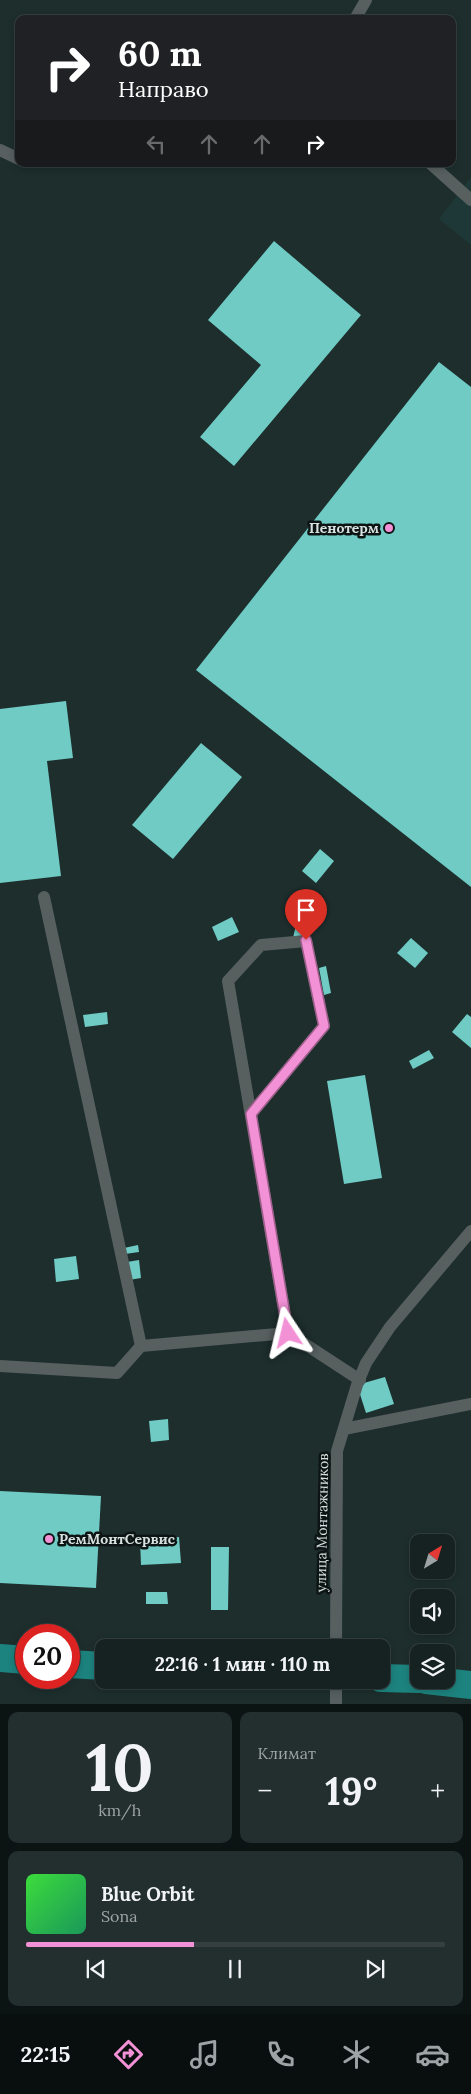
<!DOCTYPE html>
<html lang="ru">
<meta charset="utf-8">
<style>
:root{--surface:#162222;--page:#232f2f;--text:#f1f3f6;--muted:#9ea4a5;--line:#353f40;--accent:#f391d6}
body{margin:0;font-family:Lora,serif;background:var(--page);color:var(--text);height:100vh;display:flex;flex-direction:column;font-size:19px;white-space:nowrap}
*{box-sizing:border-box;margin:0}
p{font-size:16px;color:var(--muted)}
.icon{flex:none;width:28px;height:28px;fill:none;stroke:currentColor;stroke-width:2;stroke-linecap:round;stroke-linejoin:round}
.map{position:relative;height:1704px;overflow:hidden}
.sheet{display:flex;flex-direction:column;gap:8px;padding:8px;background:#0c1313;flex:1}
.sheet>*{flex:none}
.guide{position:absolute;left:15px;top:15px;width:441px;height:152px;border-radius:10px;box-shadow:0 2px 8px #0003,0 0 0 1px var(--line);background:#202124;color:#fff;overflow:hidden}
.needle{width:32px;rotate:38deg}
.controls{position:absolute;left:410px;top:1534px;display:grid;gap:10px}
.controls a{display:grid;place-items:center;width:45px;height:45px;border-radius:10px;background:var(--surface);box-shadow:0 2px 8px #0003,0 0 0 1px var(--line);font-size:25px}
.speed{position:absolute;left:15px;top:1624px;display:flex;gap:10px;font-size:25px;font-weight:700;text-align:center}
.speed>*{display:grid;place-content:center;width:65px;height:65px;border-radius:50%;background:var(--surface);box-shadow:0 2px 8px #0003,0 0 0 1px var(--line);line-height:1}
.speed .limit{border:8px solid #d22;background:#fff;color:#111}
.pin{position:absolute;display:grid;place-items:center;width:42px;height:42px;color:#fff;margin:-51px -21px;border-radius:50% 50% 50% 0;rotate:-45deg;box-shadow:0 0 5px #0007}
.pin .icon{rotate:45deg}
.me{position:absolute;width:55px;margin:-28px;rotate:350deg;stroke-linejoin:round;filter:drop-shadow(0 0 4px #0008)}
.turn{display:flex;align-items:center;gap:18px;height:105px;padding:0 20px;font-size:22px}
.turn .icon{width:65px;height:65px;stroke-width:2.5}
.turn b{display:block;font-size:35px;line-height:42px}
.lanes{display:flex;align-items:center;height:48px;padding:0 20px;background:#0003;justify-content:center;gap:25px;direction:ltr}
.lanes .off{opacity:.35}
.big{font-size:38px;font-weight:700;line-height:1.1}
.sheet .card{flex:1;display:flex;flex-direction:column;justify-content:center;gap:8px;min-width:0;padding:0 18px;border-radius:10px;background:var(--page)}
.sheet .dial{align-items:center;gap:0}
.dial b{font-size:65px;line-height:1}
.song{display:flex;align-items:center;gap:15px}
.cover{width:60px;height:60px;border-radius:8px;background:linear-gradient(135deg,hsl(120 70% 55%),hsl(150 70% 35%))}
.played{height:5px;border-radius:2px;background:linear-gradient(90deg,var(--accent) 40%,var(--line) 40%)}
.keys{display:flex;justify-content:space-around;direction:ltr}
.heat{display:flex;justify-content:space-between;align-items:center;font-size:28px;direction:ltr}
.sheet .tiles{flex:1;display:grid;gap:8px;grid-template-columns:1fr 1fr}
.card:last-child{grid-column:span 2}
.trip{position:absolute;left:95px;top:1639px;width:295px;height:50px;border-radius:10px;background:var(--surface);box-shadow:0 2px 8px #0003,0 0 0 1px var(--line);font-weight:700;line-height:50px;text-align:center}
.menu{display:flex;height:80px;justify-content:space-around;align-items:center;background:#090e0e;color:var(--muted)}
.menu .icon{width:35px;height:35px}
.menu .current{color:var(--accent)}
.menu b{font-size:22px;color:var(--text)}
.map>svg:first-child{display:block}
.built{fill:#1d3836}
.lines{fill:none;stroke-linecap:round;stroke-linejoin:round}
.canal{stroke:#1d837e;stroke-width:28}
.building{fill:#6fcbc4}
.minor{stroke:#575f5f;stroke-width:12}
.route-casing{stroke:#9e5e8b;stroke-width:12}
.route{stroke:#f391d6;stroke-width:9}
.poi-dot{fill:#f391d6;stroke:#0d1514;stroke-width:2}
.labels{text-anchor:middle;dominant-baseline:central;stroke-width:5;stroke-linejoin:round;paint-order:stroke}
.poi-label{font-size:14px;font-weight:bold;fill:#d7e1e0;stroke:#0d1514;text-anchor:end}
.street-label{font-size:14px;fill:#d7e1e0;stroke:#0d1514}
</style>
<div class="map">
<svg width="471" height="1704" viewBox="0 0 471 1704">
<rect width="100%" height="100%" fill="#1d2e2d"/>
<path class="built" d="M471,177V245L439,219Z"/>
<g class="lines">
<g class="canal">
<path d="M0,1658L26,1660"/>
<path d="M69,1664L104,1666"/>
<path d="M381,1678L419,1679"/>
<path d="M426,1680L471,1685"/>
</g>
</g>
<g class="building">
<path d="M274,241L361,315L234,466L200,437L261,365L208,320Z"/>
<path d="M439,362L471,387V887L196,670Z"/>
<path d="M66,701L73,758L47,761L61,876L0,883V709Z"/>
<path d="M201,743L242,777L173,859L132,825Z"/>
<path d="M320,849L334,861L316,883L302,871Z"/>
<path d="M232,917L239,932L218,941L212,927Z"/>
<path d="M296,925L309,928L306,941L293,938Z"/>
<path d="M411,938L428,953L415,968L397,953Z"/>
<path d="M326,966L331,993L324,995L319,968Z"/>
<path d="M107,1012L108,1024L85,1027L83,1015Z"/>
<path d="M467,1014L471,1017V1048L452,1032Z"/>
<path d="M429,1050L434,1058L413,1069L409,1061Z"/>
<path d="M365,1075L382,1178L344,1184L327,1081Z"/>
<path d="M138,1245L139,1252L125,1254L124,1248Z"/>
<path d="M76,1256L79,1279L56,1282L54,1259Z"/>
<path d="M139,1260L141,1278L129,1280L127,1262Z"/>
<path d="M385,1377L394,1404L366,1413L357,1385Z"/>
<path d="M168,1419L169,1440L151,1442L149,1421Z"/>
<path d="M0,1491L101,1496L96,1588L0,1583Z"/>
<path d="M179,1537L181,1563L141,1565L140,1540Z"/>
<path d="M211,1547H229L228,1610H211Z"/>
<path d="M146,1592H167L168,1604H146Z"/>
</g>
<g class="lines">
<g class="minor">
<path d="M355,19L366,0"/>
<path d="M0,150L19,159"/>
<path d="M431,164L471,200"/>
<path d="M44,897L141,1346"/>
<path d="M251,1114L324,1026L306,941L261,945L228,981L288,1333"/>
<path d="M0,1366L117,1373L141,1346L288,1333L360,1380"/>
<path d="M344,1429L471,1404"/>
<path d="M336,1648L337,1451L357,1385L366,1363L390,1327L471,1231"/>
<path d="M336,1704V1680"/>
</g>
</g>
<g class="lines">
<defs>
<path id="route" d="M288,1333L251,1114L324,1026L306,940"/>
</defs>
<use href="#route" class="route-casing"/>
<use href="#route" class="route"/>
</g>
<g class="poi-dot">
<circle cx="389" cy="528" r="5"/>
<circle cx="49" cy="1539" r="5"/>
</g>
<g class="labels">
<g class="poi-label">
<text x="379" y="528">Пенотерм</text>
<text x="59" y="1539" text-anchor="start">РемМонтСервис</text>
</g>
<g class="street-label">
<text transform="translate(322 1523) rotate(-89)">улица Монтажников</text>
</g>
</g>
</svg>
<div class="controls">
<a><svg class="needle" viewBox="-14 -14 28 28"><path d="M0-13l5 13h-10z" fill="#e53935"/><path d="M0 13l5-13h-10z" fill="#9ea4a5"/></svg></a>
<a><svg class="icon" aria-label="sound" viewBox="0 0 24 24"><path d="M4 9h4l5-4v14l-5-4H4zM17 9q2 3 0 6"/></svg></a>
<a><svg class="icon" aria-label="layers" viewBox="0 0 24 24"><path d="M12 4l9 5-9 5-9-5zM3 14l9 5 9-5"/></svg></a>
</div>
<div class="speed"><div class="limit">20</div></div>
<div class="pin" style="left:306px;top:940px;background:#d93025"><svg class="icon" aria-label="arrive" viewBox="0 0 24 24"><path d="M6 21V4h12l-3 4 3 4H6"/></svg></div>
<svg class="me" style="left:288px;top:1333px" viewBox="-20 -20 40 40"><path d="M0-17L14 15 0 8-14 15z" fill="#f391d6" stroke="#fff" stroke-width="4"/></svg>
<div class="trip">22:16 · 1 мин · 110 m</div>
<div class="guide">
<div class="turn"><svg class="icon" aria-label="right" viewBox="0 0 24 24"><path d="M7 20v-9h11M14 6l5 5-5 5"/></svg><div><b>60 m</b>Направо</div></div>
<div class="lanes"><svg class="icon off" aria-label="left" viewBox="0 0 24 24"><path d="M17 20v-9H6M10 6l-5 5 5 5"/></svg><svg class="icon off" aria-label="ahead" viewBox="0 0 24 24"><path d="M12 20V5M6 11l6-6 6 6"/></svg><svg class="icon off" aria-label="ahead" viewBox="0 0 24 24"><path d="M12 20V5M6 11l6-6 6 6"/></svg><svg class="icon" aria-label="right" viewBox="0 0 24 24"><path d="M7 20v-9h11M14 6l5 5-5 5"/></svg></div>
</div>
</div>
<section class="sheet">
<div class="tiles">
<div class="card dial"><b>10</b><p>km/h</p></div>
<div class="card"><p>Климат</p>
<div class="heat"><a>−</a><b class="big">19°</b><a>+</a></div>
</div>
<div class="card">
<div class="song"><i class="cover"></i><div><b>Blue Orbit</b><p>Sona</p></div></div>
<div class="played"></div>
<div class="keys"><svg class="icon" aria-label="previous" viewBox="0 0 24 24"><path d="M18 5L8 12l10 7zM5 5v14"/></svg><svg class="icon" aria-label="pause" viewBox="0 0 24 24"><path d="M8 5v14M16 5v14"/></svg><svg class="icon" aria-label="next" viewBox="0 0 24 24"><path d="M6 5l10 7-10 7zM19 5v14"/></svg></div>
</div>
</div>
</section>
<nav class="menu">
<b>22:15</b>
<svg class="icon current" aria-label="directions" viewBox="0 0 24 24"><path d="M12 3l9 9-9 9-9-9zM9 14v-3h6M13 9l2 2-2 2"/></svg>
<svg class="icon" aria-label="music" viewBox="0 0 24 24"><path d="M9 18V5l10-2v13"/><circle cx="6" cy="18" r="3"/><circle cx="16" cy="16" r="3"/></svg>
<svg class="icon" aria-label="phone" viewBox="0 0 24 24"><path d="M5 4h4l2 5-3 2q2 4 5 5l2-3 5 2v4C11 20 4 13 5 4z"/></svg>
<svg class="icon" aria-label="climate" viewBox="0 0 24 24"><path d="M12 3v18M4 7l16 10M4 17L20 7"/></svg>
<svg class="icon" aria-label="car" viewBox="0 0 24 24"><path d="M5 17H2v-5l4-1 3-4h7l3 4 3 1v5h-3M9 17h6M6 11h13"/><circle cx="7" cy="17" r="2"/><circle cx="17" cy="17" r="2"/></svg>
</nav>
